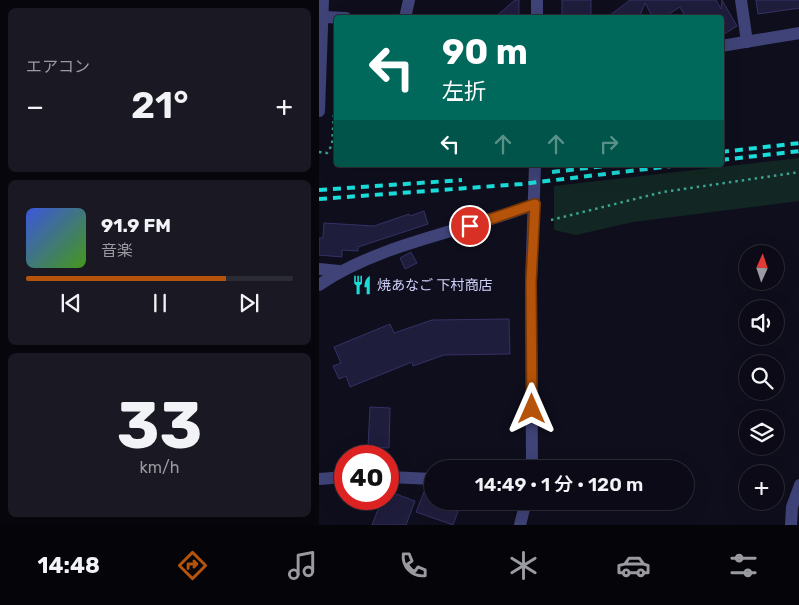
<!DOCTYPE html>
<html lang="ja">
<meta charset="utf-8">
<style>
:root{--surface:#0b0a16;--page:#191823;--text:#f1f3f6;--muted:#9a9aa1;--line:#2b2b35;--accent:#b45309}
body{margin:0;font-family:Rubik,"Noto Sans JP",sans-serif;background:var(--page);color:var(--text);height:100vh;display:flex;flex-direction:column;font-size:19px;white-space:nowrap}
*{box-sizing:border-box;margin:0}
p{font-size:16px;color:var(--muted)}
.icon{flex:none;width:28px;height:28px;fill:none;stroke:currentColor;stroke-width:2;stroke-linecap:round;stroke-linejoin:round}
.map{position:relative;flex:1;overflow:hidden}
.details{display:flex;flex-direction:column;gap:8px;padding:8px;background:#06060c;width:319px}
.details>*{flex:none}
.top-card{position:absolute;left:15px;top:15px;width:390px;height:152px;border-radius:5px;box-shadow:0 5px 20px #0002,0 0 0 1px var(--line);background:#00695c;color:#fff;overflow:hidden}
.needle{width:32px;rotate:3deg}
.fabs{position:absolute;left:420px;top:245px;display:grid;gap:10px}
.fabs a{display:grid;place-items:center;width:45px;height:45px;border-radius:50%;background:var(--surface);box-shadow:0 5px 20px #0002,0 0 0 1px var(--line);font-size:25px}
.speed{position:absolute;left:15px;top:445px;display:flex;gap:10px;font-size:25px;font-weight:700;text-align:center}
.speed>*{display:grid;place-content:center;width:65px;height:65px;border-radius:50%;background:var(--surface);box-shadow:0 5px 20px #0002,0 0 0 1px var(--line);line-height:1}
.speed .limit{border:8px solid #d22;background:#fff;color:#111}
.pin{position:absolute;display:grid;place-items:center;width:42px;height:42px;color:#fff;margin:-21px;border:2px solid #fff;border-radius:50%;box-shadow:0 1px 5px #0007}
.me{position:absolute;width:55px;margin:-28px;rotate:0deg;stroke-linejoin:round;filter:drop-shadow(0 0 4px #0008)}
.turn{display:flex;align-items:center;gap:18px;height:105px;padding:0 25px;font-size:22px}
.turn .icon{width:65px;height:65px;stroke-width:2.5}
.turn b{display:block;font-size:35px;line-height:42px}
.lanes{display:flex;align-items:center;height:48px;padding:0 25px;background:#0003;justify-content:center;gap:25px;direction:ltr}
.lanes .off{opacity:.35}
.big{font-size:38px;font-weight:600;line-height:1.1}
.details .widget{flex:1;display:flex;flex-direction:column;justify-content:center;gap:8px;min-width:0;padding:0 18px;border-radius:8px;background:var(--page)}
.details .dial{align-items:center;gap:0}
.dial b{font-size:65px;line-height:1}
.song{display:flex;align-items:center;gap:15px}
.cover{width:60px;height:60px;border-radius:8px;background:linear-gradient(135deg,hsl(230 70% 55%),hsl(100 70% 35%))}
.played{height:5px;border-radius:2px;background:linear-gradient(90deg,var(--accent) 75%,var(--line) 75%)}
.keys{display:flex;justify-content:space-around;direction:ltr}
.heat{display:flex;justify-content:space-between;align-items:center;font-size:28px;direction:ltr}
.trip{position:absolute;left:105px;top:460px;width:270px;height:50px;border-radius:25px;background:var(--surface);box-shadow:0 5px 20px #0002,0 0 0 1px var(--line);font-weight:600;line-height:50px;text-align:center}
.menu{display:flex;height:80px;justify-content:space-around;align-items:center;background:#040409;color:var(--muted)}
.menu .icon{width:35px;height:35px}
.menu .active{color:var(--accent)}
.menu b{font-size:22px;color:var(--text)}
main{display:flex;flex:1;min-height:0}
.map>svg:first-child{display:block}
.green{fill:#122723}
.building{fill:#1f1d3c;stroke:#353165}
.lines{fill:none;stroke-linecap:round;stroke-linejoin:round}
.path{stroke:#3ba390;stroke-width:2.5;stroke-dasharray:2.5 4;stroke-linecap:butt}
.minor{stroke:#3f4377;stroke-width:12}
.rail{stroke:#1adcd8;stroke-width:4;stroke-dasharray:8 6;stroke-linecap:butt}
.route-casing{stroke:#753606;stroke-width:12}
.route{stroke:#b45309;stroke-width:9}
.labels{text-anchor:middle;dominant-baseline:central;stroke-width:5;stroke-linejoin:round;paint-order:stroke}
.poi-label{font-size:14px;fill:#d0d0fa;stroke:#0f0e1d;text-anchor:start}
</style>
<main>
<section class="details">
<div class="widget"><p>エアコン</p>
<div class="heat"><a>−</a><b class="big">21°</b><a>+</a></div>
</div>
<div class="widget">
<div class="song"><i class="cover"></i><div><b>91.9 FM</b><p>音楽</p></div></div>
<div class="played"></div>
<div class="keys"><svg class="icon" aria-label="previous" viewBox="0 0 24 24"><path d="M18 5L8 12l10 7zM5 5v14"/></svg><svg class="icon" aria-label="pause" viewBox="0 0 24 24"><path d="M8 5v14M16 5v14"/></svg><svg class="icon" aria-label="next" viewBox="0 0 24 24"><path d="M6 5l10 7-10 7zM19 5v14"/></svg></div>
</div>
<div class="widget dial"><b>33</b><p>km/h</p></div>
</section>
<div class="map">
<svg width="481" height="525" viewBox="0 0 481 525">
<rect width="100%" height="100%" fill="#0f0e1d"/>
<path class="green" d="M480,158V201L314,222L257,235L235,230V186Z"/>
<g class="building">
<path d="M196,0H200V18H175Z"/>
<rect x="243" y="0" width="29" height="18"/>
<path d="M311,0H397L402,9L403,0L418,26L402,36V18H367L361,7L344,18H334L326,3L320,18H287Z"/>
<path d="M437,0H481V8L439,14Z"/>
<path d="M105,211L109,224L39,247V251L23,250V257L0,255V238H4L5,223L55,226L90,214L91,216Z"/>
<path d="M92,252L98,263L86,269L81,258Z"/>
<path d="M190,319L191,354L125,355L94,366L93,362L31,387L27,376L20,379L14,366L22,363L15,347L71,324L75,333L113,320Z"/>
<path d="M51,407L71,408L70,448L49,447Z"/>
<path d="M107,487H114V501H143L134,525L97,512Z"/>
<path d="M69,491L96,501L87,525H53L63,499H69Z"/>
</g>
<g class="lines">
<g class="path">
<path d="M17,75L18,62"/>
<path d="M0,152L8,153L13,145L15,113"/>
<path d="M232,220L344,192L481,172"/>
</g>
<g class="minor">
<path d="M422,0L428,42"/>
<path d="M5,17L27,18"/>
<path d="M86,18L90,0"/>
<path d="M218,18V0"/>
<path d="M402,46L481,33"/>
<path d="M0,111L4,0"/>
<path d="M0,269L20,271"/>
<path d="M0,285C64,242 145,232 216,204"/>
<path d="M213,469L212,283L216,165"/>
<path d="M69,477L114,479"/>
<path d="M0,479L26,477"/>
<path d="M201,525L207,501"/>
<path d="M472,525L473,507L481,485"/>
</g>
<g class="rail">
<path d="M402,152L481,143"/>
<path d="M402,160L481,151"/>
<path d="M233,172L295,165"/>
<path d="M0,190L143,180"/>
<path d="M0,199L203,184L361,165"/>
</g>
</g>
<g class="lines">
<defs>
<path id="route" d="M151,226L216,204L212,283L213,409"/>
</defs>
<use href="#route" class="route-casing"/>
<use href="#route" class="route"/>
</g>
<defs>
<symbol id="restaurant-bare" viewBox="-9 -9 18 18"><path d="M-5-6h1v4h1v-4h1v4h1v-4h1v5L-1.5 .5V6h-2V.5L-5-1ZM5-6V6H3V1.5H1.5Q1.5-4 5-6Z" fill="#1adcd8" stroke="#0f0e1d" stroke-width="2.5" paint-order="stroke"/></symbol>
</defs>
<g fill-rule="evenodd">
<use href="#restaurant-bare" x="29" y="271" width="28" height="28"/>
</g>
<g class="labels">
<g class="poi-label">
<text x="58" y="285">焼あなご 下村商店</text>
</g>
</g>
</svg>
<div class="fabs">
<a><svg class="needle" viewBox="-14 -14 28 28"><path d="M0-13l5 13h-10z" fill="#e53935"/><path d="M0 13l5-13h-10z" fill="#9a9aa1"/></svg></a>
<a><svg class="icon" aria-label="sound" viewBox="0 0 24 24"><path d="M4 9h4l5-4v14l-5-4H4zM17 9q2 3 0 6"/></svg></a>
<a><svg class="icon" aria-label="search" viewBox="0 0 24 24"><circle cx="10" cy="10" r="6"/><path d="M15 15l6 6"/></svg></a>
<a><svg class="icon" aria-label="layers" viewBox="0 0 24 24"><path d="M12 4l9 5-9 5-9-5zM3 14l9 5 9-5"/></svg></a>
<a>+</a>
</div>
<div class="speed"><div class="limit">40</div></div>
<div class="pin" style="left:151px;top:226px;background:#d93025"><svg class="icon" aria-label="arrive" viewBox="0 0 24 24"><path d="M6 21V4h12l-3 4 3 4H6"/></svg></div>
<svg class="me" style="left:213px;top:409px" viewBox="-20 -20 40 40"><path d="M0-17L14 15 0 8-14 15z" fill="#b45309" stroke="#fff" stroke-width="4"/></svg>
<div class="trip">14:49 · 1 分 · 120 m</div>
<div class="top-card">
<div class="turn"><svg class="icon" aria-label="left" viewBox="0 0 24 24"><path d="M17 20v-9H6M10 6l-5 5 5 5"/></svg><div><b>90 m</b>左折</div></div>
<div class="lanes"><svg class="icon" aria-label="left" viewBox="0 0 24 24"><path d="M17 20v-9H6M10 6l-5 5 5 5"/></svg><svg class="icon off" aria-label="ahead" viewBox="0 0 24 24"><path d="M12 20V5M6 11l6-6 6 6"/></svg><svg class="icon off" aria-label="ahead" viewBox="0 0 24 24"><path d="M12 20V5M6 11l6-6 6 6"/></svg><svg class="icon off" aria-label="right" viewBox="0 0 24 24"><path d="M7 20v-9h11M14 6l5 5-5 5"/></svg></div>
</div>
</div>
</main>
<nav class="menu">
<b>14:48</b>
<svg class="icon active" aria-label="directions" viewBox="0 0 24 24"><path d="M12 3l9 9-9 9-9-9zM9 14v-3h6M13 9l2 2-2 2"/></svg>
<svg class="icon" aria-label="music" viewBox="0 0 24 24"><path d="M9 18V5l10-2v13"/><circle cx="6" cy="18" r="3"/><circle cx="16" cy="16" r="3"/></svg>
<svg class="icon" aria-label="phone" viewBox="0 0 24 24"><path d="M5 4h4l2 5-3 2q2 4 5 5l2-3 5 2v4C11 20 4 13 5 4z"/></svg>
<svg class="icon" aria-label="climate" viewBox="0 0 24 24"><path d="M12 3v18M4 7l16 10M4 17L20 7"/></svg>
<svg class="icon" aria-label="car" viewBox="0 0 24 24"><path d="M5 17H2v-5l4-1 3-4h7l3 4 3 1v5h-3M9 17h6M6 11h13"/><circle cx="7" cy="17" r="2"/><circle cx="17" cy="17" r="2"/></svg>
<svg class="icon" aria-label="filters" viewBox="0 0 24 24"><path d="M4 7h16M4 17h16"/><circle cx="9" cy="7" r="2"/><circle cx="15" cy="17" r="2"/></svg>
</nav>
